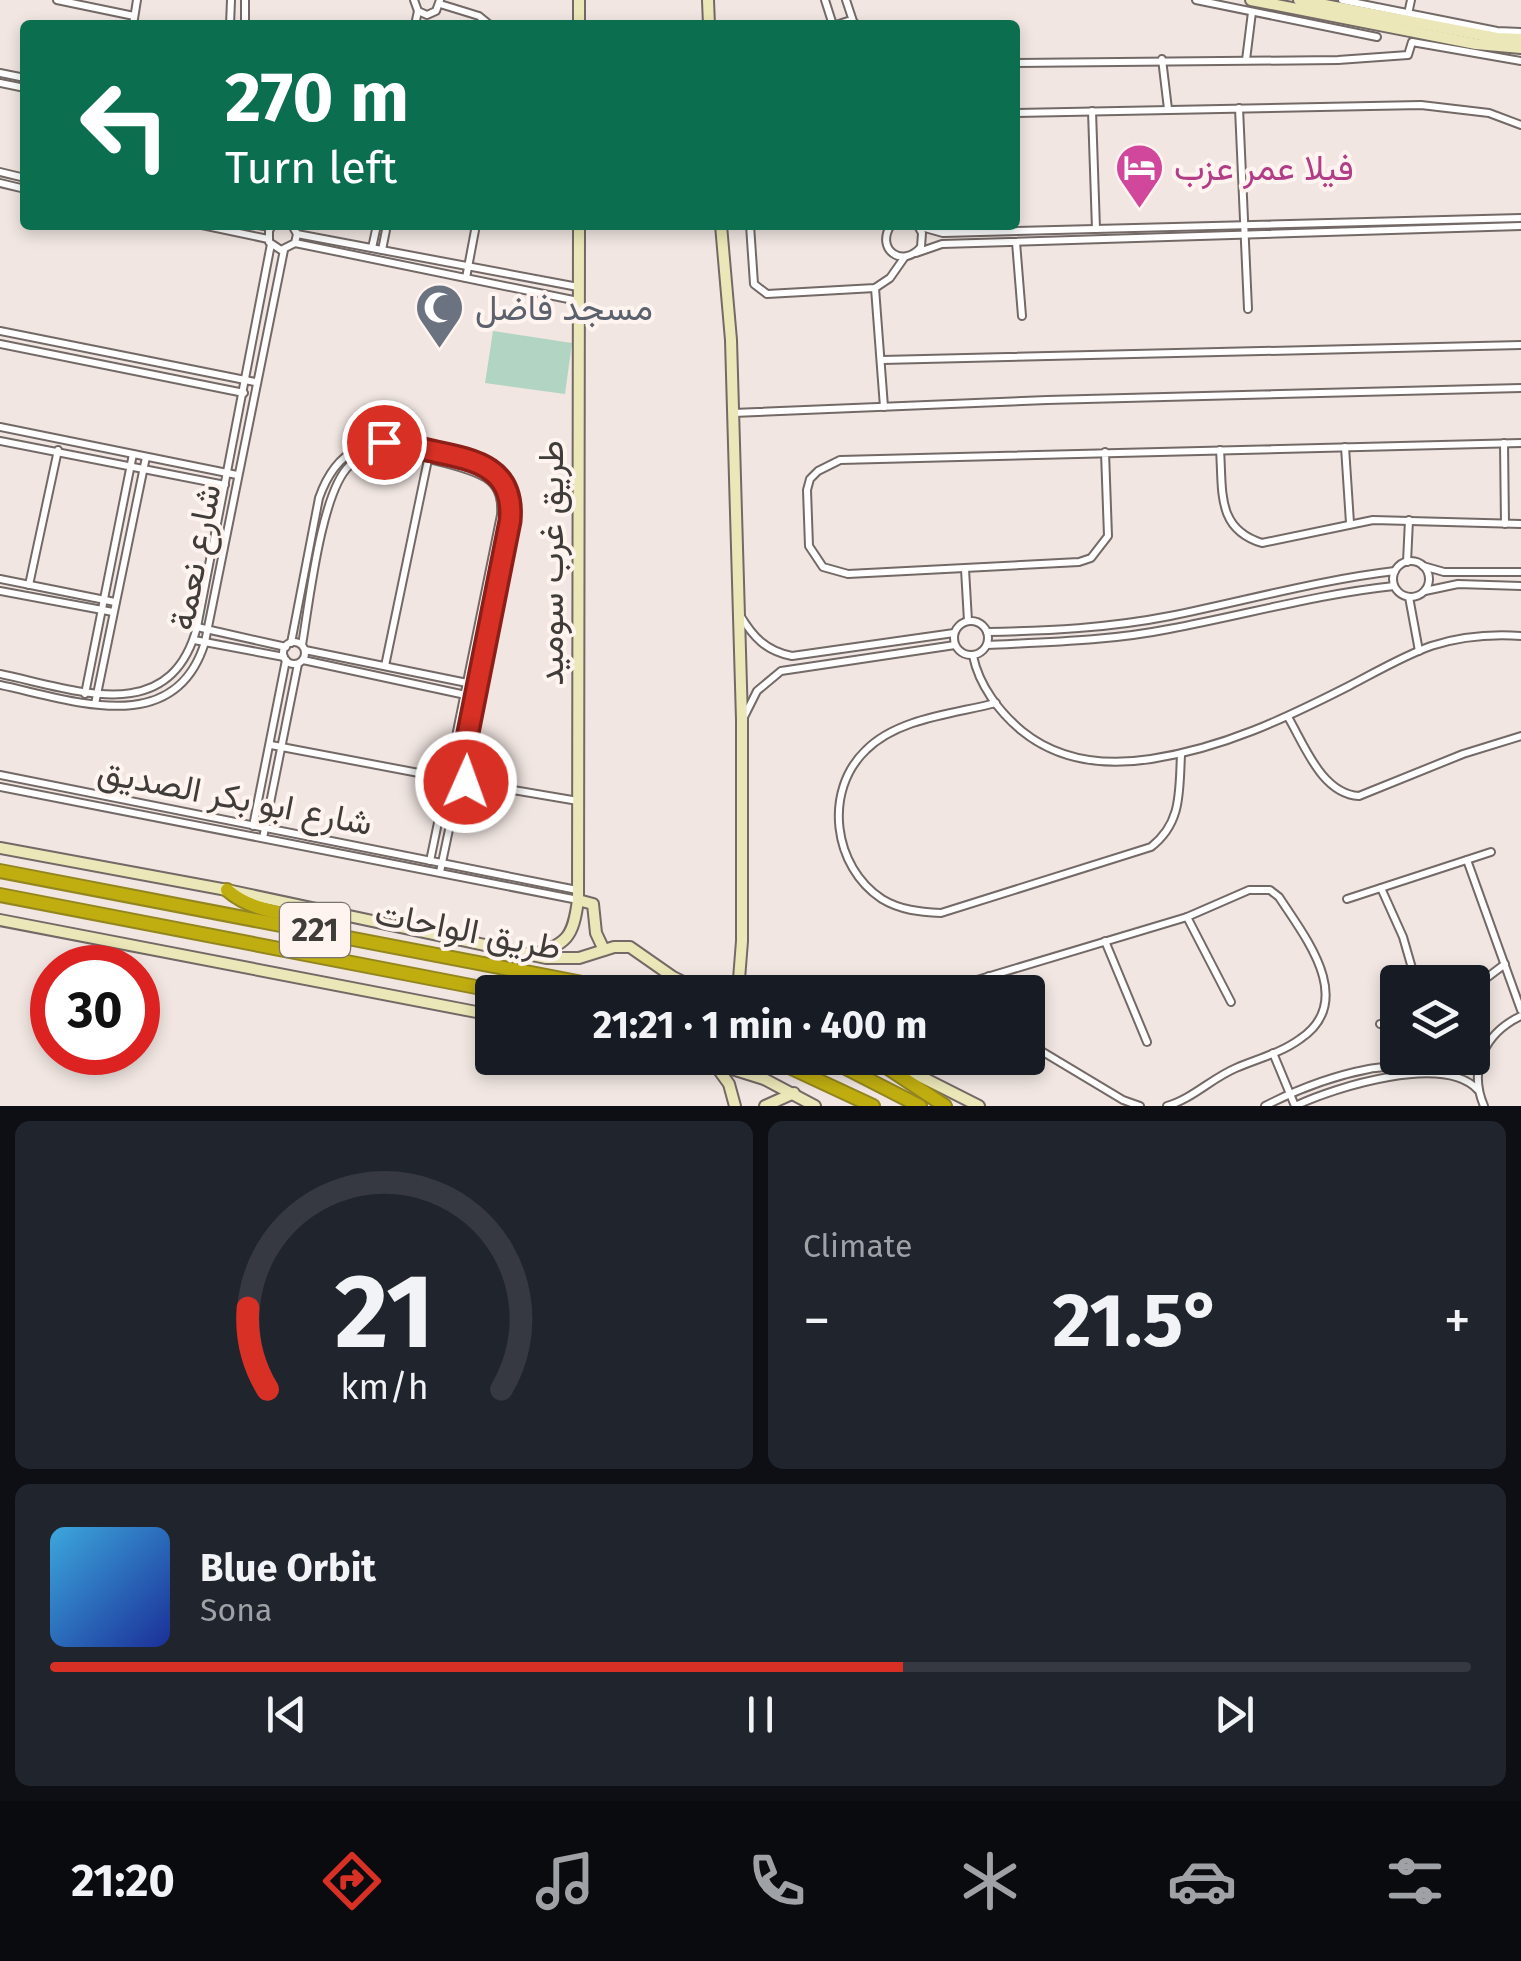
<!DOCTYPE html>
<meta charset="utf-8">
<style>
:root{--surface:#171b24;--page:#20242c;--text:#f1f3f6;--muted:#9ea1a6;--line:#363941;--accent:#d93025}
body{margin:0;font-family:"Fira Sans",Vazirmatn,sans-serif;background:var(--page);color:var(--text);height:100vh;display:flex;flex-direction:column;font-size:38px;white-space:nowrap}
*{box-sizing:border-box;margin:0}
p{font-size:32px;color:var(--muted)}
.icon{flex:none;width:55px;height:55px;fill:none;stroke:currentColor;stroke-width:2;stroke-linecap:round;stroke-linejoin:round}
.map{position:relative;height:1106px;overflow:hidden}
.sheet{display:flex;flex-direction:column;gap:15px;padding:15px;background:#0d0f14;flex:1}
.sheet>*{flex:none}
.guide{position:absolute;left:20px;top:20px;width:1000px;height:210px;border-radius:10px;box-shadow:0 5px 15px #0003;background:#0b6e4f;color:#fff;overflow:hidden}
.tools{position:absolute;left:1380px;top:965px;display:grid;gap:20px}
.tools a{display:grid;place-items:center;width:110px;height:110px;border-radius:10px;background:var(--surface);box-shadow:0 5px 15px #0003;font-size:50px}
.speed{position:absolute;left:30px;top:945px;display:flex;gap:20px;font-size:50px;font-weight:700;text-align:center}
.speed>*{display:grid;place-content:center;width:130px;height:130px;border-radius:50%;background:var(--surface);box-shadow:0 5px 15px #0003;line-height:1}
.speed .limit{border:15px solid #d22;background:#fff;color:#111}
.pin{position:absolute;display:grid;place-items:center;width:85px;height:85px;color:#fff;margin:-42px;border:5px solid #fff;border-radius:50%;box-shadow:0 2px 10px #0007}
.me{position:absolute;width:110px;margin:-55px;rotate:2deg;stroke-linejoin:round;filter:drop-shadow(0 0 8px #0008)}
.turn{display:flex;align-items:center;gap:35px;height:210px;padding:0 40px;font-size:45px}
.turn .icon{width:130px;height:130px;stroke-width:2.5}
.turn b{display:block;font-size:70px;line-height:85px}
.big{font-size:75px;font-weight:700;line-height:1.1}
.sheet .tile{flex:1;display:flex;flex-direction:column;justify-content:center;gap:15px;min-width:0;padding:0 35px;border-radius:15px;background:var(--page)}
.sheet .dial{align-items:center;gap:0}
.dial svg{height:260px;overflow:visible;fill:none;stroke:var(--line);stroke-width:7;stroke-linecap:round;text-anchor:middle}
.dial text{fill:var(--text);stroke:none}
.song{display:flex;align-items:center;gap:30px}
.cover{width:120px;height:120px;border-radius:15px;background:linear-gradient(135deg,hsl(200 70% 55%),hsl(230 70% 35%))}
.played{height:10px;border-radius:5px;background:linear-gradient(90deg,var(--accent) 60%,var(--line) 60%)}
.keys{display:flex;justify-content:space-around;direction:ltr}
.heat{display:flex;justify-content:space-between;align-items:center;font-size:55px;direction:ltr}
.sheet .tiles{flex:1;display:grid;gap:15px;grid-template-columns:1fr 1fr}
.tile:last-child{grid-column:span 2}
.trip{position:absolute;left:475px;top:975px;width:570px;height:100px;border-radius:10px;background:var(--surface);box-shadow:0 5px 15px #0003;font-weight:700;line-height:100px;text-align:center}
.dock{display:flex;height:160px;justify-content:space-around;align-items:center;background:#090b0e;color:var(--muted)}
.dock .icon{width:70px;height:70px}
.dock .current{color:var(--accent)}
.dock b{font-size:45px;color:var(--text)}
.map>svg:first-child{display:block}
.green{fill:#b2d5c3}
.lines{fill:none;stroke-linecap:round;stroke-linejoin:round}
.street-casing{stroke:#736966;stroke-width:10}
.secondary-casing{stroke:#736966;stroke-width:14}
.highway-casing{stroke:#93861f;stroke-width:16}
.street{stroke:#fff;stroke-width:6}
.secondary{stroke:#ece7b8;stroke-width:10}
.highway{stroke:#c0ae11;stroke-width:12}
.route-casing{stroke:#8d1f18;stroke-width:25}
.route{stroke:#d93025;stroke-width:18}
.labels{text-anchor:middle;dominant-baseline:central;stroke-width:8;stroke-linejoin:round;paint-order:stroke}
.shield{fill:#fff4ef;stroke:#797370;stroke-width:2.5}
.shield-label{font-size:32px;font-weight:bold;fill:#403c3a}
.hotel-label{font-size:35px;fill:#b23c85;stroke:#fff4ef;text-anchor:start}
.worship-label{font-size:35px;fill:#5b616d;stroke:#fff4ef;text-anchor:start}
.street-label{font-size:35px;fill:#403c3a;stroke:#fff4ef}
</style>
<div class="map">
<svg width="1521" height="1106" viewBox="0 0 1521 1106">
<rect width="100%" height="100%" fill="#f1e6e2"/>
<path class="green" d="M493,331L572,343L565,394L485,383Z"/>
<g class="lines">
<defs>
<g id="street">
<path d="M57,0L134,16"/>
<path d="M414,0L418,11L427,15L436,11L440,0"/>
<path d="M825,0L833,25"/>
<path d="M846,0L853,21"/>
<path d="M1196,0L1377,37"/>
<path d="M1342,0L1497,31L1521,32"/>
<path d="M440,4L479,16L490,25"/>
<path d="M1408,14L1411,0"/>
<path d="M133,25L137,0"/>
<path d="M230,25L231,0"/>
<path d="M245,25V0"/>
<path d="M415,25L418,11"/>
<path d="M836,25L848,21L858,25"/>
<path d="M1162,59L1168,109"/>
<path d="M1246,60L1252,12"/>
<path d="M1015,63L1338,60L1408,55L1412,42L1521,61"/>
<path d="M0,73L25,78"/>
<path d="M0,83L25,88"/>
<path d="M1239,108L1248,309"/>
<path d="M1092,111L1096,229"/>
<path d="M1015,113L1421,105L1489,113L1521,125"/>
<path d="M0,172L25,178"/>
<path d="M0,183L25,189"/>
<path d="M202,225L268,239"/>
<path d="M258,225L270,227"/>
<path d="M272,225L269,231V242L281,250L295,243L297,234L292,225"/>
<path d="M750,225L754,284L767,294L875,288L890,278L904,258"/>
<path d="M891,225C875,249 902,269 921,247L922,233L918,226"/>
<path d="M918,226L943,233L1521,218"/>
<path d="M297,234L578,287"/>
<path d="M1016,242L1022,316"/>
<path d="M295,243L578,301"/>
<path d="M372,248L377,225"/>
<path d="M382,250L387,225"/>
<path d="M916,253L942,244L1521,226"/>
<path d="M466,278L476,225"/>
<path d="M875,288L884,407"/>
<path d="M0,331L255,382"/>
<path d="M0,344L244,393"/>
<path d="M882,360L1521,345"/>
<path d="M733,413L1047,400L1521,388"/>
<path d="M0,427L237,475"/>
<path d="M0,441L225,485"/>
<path d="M1504,443L1505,524"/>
<path d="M1345,447L1350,523"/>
<path d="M1220,450C1223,491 1216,529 1262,543L1373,520L1521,524"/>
<path d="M1105,452L1108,536L1091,558L1079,562L848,574L823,567L809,546L807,490L810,479L818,471L840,460L1521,443"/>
<circle cx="1411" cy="579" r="18"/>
<path d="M1407,562L1409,520"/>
<path d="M1423,566L1444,572H1521"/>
<path d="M965,569L968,621"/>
<path d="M0,579L115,602"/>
<path d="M29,585L58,450"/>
<path d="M0,591L113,612"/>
<path d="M1425,591L1458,584L1521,586"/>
<path d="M1409,597L1419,651"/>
<path d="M740,615C753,637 766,651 792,656L954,633"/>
<circle cx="971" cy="638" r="17"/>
<path d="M197,627L286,647"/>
<path d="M987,632C1048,631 1109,628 1170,616C1245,601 1318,580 1395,571"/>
<path d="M194,640L284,657"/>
<circle cx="294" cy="653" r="11"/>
<path d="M291,643L319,498C326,478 337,459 357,449C387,434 476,453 500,477C510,488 511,500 511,514L461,768"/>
<path d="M302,645C309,604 321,493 349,466C356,459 366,455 376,453C398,450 472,467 489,480C500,489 502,501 501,515L450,766"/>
<path d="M987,645C1048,642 1109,641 1169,629C1245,615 1317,594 1394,586"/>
<path d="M305,650L477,685"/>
<path d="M973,656C979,685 999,712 1022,731C1059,761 1105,766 1151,759C1223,748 1284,719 1349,686C1376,672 1403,656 1431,646C1459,637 1492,634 1521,636"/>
<path d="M303,660L475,697"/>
<path d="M385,666L430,450"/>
<path d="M0,674C74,689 170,729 197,627L271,244"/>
<path d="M0,685C72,700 175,740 205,642L284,250"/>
<path d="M85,694L133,454"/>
<path d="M996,703C953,714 898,718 866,750C823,791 833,867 882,899C900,910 920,912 941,913L1151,847C1182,823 1179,792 1181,755"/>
<path d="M95,704L146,457"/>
<path d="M1288,717C1305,746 1322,794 1359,796L1463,754L1521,736"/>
<path d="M743,719L757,691L781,671L955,645"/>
<path d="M271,745L440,777"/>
<circle cx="453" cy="779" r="13"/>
<path d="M0,775L577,890"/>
<path d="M466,782L578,801"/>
<path d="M0,787L578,900"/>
<path d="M253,826L286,660"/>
<path d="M263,838L298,664"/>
<path d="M1467,860L1521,1010"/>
<path d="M430,861L445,789"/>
<path d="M440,872L457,792"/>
<path d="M1381,888L1403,937L1416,982"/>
<path d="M1347,899L1491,852"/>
<path d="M1187,917L1231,1002"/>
<path d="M1105,941L1147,1042"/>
<path d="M1472,989L1505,964"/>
<path d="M937,992L1187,917L1249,890H1270L1279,897C1305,937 1357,1001 1300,1039C1281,1053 1257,1059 1236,1068C1212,1078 1192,1099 1167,1106"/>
<path d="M989,992V976"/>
<path d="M1380,1024L1398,1019"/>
<path d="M1028,1043L1123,1100L1140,1106"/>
<path d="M1273,1053L1295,1106C1335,1087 1444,1053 1478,1090"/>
<path d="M1265,1106C1298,1089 1332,1076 1369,1069C1401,1063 1459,1071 1483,1052"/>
<path d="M1484,1106C1468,1068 1485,1033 1521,1016"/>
</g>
<g id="secondary">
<path d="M579,0V25"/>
<path d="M708,0L709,25"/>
<path d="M1251,0L1476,44L1521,48"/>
<path d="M1299,0L1497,38L1521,39"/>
<path d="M721,225L731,340L742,720V941L738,992"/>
<path d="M0,848L227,890L546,958H579L614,947H630L673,977L703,992"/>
<path d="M578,900L593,904L596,933L604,950"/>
<path d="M0,920L492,1015"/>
<path d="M531,955C567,944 573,938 578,900L579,225"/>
<path d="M697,1058L764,1079L815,1106"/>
<path d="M884,1058L979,1106"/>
<path d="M713,1062L729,1084L735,1106"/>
<path d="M765,1106L794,1093"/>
</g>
<g id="highway">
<path d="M0,871L629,992"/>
<path d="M227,890C259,918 304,911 341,930"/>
<path d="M0,895L502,992"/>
<path d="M770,1058L873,1106"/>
<path d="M826,1058L920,1106"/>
<path d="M873,1058L945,1106"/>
</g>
</defs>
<use href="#street" class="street-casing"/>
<use href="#secondary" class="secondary-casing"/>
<use href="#highway" class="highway-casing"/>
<use href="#street" class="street"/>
<use href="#secondary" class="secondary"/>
<use href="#highway" class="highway"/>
</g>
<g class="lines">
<defs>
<path id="route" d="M384,442C400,443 416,448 432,451C475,460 515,467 510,521L461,768L466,782"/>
</defs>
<use href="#route" class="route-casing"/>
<use href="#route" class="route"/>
</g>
<defs>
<symbol id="hotel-pin" viewBox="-11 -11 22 30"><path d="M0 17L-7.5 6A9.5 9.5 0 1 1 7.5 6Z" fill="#d1479c" stroke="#fff4ef"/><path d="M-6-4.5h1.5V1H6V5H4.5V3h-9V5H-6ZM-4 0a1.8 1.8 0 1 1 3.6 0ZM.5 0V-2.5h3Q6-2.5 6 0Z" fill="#fff"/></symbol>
<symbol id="mosque-pin" viewBox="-11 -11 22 30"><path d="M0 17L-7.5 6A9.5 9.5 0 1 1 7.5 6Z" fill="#6b7280" stroke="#fff4ef"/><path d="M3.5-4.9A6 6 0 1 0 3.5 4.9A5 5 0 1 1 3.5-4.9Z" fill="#fff"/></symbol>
</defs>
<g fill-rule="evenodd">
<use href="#hotel-pin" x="1112" y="140" width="55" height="75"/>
<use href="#mosque-pin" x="412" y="280" width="55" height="75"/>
</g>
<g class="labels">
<rect class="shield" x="280" y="903" width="70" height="54" rx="8"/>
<g class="shield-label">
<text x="315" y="930">221</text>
</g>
<g class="hotel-label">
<text x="1174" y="168">فيلا عمر عزب</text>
</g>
<g class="worship-label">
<text x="475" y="308">مسجد فاضل</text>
</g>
<g class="street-label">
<text transform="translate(195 557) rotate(-79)">شارع نعمة</text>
<text transform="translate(551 563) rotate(-90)">طريق غرب سوميد</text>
<text transform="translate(235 797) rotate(11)">شارع ابو بكر الصديق</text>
<text transform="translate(468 930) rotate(11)">طريق الواحات</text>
</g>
</g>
</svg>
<div class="tools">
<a><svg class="icon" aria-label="layers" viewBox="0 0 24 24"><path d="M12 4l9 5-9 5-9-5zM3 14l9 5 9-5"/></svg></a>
</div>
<div class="speed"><div class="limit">30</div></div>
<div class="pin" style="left:384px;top:442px;background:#d93025"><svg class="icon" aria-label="arrive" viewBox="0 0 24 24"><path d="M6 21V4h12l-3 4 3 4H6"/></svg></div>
<svg class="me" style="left:466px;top:782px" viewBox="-20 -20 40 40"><circle r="17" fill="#d93025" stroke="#fff" stroke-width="3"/><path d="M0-11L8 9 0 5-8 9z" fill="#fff"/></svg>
<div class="trip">21:21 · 1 min · 400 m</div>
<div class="guide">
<div class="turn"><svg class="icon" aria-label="left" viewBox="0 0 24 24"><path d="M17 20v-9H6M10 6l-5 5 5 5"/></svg><div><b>270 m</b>Turn left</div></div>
</div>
</div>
<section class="sheet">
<div class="tiles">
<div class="tile dial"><svg viewBox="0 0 100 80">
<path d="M14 69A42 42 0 1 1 86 69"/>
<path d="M14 69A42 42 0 0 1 8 44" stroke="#d93025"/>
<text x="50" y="56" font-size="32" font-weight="700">21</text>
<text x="50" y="72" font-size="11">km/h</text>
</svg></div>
<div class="tile"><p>Climate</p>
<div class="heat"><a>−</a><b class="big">21.5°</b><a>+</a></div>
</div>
<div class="tile">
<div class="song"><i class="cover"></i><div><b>Blue Orbit</b><p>Sona</p></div></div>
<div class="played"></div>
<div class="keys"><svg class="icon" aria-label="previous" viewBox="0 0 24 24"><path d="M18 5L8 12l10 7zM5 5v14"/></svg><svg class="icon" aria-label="pause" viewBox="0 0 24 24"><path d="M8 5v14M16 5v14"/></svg><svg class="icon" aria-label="next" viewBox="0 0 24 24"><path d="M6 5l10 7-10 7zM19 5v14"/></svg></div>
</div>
</div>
</section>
<nav class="dock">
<b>21:20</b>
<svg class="icon current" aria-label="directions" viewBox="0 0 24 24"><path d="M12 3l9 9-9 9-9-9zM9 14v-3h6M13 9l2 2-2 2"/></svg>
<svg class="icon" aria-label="music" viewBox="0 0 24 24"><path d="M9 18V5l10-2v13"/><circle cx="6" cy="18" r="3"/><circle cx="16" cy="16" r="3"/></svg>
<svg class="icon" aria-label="phone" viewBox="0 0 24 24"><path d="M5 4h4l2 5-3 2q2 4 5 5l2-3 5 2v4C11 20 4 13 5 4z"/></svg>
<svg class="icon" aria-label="climate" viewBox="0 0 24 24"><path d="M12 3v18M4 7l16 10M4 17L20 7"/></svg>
<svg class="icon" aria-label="car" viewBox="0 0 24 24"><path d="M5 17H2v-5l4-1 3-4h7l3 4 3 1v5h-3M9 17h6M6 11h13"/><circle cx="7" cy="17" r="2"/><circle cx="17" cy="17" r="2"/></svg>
<svg class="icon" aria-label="filters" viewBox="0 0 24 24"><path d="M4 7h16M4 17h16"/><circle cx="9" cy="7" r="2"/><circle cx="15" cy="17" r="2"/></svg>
</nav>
